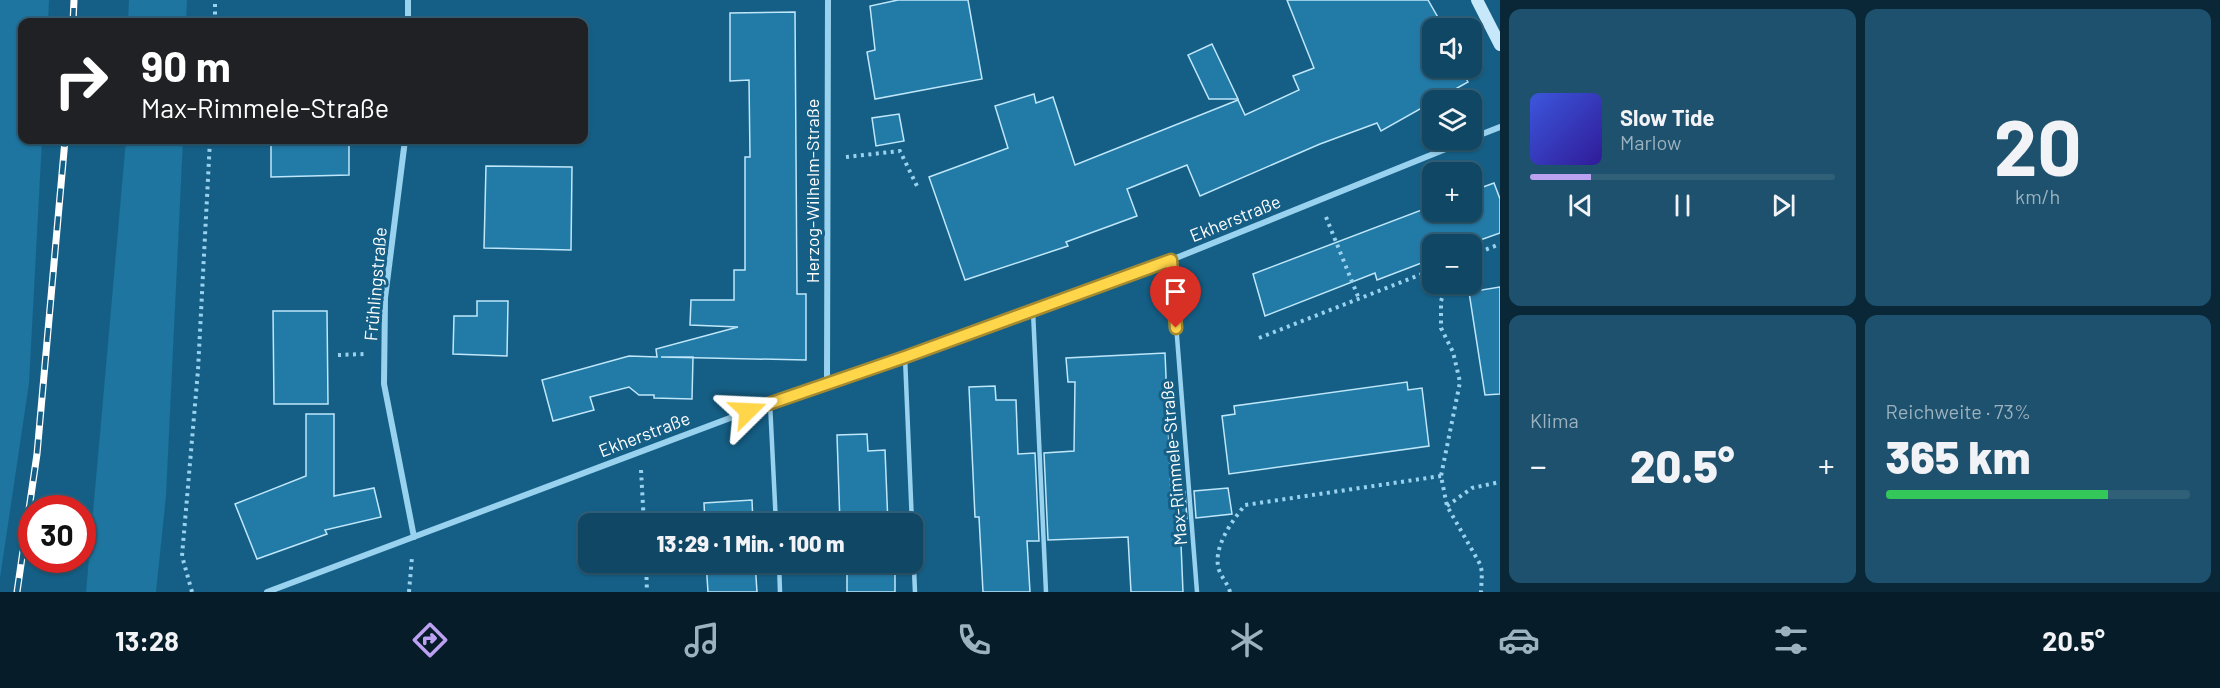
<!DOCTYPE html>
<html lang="de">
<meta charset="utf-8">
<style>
:root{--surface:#104764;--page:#1e516d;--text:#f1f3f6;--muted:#9cb2bf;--line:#305f78;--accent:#bca0f2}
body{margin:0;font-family:Barlow,sans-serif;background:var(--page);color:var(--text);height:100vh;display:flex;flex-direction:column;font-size:22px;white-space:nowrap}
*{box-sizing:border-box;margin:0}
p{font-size:20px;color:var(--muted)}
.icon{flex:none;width:33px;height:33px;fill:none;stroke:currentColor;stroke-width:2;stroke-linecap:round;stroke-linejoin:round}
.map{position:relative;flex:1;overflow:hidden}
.drawer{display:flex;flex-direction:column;gap:9px;padding:9px;background:#092737;width:720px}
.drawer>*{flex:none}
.hud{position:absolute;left:18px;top:18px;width:570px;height:126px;border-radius:12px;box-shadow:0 2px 4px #0004,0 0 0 2px var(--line);background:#202124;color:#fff;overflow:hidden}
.fabs{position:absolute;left:1422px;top:18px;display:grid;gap:12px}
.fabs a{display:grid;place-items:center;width:60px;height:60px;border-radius:12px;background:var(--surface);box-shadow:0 2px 4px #0004,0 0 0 2px var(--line);font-size:30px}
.speed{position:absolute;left:18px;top:495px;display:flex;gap:12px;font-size:30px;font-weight:700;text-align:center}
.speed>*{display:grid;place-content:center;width:78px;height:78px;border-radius:50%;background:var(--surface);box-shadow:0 2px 4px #0004,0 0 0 2px var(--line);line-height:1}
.speed .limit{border:9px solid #d22;background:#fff;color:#111}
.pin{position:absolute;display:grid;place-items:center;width:51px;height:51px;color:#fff;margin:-62px -26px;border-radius:50% 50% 50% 0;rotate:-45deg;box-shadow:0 0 6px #0007}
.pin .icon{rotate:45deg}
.me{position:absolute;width:66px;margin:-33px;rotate:69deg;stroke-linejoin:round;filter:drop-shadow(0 0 4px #0008)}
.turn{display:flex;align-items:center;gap:21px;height:126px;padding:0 24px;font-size:27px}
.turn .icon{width:78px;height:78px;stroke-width:2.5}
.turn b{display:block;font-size:42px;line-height:51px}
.big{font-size:45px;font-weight:800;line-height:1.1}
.drawer .tile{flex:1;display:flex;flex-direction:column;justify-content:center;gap:9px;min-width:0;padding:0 21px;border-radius:12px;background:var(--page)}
.drawer .dial{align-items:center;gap:0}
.dial b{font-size:78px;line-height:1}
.song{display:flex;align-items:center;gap:18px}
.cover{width:72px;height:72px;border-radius:9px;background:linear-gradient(135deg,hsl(230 70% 55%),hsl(250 70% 35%))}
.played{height:6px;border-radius:3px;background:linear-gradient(90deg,var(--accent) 20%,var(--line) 20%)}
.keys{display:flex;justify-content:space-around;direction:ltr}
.heat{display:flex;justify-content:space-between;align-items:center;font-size:33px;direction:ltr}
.charge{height:9px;border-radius:4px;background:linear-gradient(90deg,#34c759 73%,var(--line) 0)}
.drawer .tiles{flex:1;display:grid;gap:9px;grid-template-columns:repeat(2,1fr)}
.trip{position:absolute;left:578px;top:513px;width:345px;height:60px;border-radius:12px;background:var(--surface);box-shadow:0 2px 4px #0004,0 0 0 2px var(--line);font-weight:800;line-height:60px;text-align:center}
.menu{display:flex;height:96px;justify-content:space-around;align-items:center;background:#061c28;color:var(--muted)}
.menu .icon{width:42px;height:42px}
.menu .selected{color:var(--accent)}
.menu b{font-size:27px;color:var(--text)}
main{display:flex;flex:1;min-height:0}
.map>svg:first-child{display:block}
.green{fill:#1d75a0}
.building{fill:#227aa6;stroke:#bfe7fb;stroke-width:1.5}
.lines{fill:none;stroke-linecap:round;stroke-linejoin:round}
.path{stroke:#99d2ef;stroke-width:4;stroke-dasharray:3 4.5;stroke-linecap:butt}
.lane{stroke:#99d2ef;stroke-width:4.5}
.street{stroke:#99d2ef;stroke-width:6}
.secondary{stroke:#c7e8fa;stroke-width:12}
.rail-casing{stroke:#fff;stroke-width:7}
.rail{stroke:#155f86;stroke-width:4.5;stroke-dasharray:14;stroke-linecap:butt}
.route-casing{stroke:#a68a30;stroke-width:15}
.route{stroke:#ffd54a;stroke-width:10}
.labels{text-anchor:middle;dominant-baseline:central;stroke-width:6;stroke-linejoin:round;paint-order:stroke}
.street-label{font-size:18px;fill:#fff;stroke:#155f86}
</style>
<main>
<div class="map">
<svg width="1500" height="592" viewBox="0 0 1500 592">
<rect width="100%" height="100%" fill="#155f86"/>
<g class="green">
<path d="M0,0H49L48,22H22V140H42L29,383L0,578Z"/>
<path d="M129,0H187L186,22H128Z"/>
<path d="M126,140H183L166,496L156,592H86Z"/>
</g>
<g class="building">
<path d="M898,0H968L982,79L875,99L867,52L875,50L870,6Z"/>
<path d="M1287,0H1428L1444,28H1432V68H1460L1468,82L1381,131L1377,123L1320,144L1200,196L1187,165L1127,189L1137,216L1066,242L1068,246L965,280L929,177L1008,148L995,106L1034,94L1036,103L1053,97L1075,165L1238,100L1245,115L1299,90L1293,76L1314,68Z"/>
<path d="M795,12L797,294H806V360L661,357H693L692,399L654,398V395H639L629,387L590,397L594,410L553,421L542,380L629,356L657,357L656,349L738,327L690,325L691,300H734V270H745V157H750L749,80L730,81V13Z"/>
<path d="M1212,44L1238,99H1209L1188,55Z"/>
<path d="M899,114L904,141L876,146L872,118Z"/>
<path d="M271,140H349V175L271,177Z"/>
<path d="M486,166L572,167L571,250L484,248Z"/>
<path d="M1494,183L1500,199V233L1469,244H1432V259L1377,280L1375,273L1265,316L1253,274L1432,206V212H1472V191Z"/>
<path d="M1500,287V394L1485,395L1469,292Z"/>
<path d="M477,301H508L507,356L453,354L454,316H477Z"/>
<path d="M273,311H327L328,404H274Z"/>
<path d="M1165,353L1171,494L1185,492L1187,519L1180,520L1183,592H1131L1128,537L1048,540L1044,453L1074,451L1075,382H1068L1066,358Z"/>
<path d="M1407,382L1408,390L1422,388L1429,446L1229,474L1222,416L1235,414L1234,406Z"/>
<path d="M995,386L996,400H1016L1018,454L1035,453L1039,541H1027L1030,592H983L979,517H975L969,387Z"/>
<path d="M306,414H334V496L374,488L381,517L325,530L327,534L257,559L235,504L306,476Z"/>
<path d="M867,434L868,451L885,450L888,524H840L837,435Z"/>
<path d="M1228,488L1232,514L1196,518L1194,491Z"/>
<path d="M752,500L753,524H705L704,503Z"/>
<path d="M706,562H755L757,592H708Z"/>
<path d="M841,562H890V566H895V592H847V567H842Z"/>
</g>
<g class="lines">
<g class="path">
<path d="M215,22V0"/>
<path d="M846,157L900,151L918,188"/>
<path d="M1326,217L1359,299"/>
<path d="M1472,255L1500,244"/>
<path d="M1447,284L1441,301V328L1453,352L1460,382L1441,476L1447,506L1480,564L1482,572L1481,592"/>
<path d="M1259,338L1432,270"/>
<path d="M338,355L365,354"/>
<path d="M641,470L644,524"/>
<path d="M1447,506L1472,488L1500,482"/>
<path d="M646,562L647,592"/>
<path d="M192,592L182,556L198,370L210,140"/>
<path d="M409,592L412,557"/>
<path d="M1230,592C1228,584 1222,578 1219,570C1212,548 1232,521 1245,505L1441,476"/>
</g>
<g class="lane">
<path d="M1171,260L1197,592"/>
<path d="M1033,311L1046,592"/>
<path d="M905,357L912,524"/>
<path d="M770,403L776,524"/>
<path d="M912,524L915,592"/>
<path d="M779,562L780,592"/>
</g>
<g class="street">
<path d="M408,0V22"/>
<path d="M1472,138L1500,127"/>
<path d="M405,140L385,298L384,384L414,537"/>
<path d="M827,382L828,0"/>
<path d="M267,592L770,403L905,357L1171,260L1468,140"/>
</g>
<path class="secondary" d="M1477,0L1500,45"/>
<defs>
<g id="rail">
<path d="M73,22L74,0"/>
<path d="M17,592L37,454L65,140"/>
</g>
</defs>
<use href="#rail" class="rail-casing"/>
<use href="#rail" class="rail"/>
</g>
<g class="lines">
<defs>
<path id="route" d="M748,411L905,357L1171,260L1176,328"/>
</defs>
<use href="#route" class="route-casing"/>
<use href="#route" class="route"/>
</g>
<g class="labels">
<g class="street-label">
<text transform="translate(812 191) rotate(-90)">Herzog-Wilhelm-Straße</text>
<text transform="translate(1235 218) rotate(-22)">Ekherstraße</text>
<text transform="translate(375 284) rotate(-85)">Frühlingstraße</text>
<text transform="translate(644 434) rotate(-21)">Ekherstraße</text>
<text transform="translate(1173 463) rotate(-95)">Max-Rimmele-Straße</text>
</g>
</g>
</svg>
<div class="fabs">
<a><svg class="icon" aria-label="sound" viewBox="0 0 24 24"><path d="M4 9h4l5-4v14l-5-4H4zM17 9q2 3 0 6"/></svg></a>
<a><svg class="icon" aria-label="layers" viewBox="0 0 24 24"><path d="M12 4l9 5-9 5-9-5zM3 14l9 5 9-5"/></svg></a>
<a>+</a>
<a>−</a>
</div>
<div class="speed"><div class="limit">30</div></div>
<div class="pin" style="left:1176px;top:328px;background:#d93025"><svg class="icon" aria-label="arrive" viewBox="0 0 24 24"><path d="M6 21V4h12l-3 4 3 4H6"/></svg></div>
<svg class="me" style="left:748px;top:411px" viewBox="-20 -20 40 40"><path d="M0-17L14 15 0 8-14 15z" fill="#ffd54a" stroke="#fff" stroke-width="4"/></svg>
<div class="trip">13:29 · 1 Min. · 100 m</div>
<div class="hud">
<div class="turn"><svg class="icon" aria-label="right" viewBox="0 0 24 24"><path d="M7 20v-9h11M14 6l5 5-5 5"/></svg><div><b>90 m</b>Max-Rimmele-Straße</div></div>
</div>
</div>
<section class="drawer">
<div class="tiles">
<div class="tile">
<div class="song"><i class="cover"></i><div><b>Slow Tide</b><p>Marlow</p></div></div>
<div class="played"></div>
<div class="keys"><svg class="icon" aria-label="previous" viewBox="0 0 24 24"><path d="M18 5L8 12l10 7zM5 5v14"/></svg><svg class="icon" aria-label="pause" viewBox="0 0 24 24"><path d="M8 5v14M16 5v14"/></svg><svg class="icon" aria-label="next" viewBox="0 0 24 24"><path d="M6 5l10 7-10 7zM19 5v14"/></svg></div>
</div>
<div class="tile dial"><b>20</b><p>km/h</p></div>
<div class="tile"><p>Klima</p>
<div class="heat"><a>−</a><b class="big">20.5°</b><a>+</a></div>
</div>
<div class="tile"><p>Reichweite · 73%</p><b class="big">365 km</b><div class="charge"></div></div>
</div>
</section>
</main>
<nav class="menu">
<b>13:28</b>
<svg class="icon selected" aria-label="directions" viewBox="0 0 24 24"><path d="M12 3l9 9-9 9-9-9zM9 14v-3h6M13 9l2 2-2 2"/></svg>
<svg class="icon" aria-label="music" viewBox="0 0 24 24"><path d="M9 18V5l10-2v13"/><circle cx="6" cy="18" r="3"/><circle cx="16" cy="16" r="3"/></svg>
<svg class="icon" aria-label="phone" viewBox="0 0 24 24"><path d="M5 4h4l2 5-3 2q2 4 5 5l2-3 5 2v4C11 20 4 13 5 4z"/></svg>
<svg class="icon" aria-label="climate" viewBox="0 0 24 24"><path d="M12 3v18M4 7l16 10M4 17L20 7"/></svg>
<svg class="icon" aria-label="car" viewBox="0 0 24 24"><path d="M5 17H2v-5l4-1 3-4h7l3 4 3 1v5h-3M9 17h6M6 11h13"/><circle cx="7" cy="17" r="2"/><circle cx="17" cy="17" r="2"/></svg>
<svg class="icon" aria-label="filters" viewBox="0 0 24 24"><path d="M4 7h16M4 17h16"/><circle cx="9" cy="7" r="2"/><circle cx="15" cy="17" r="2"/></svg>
<b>20.5°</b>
</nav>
